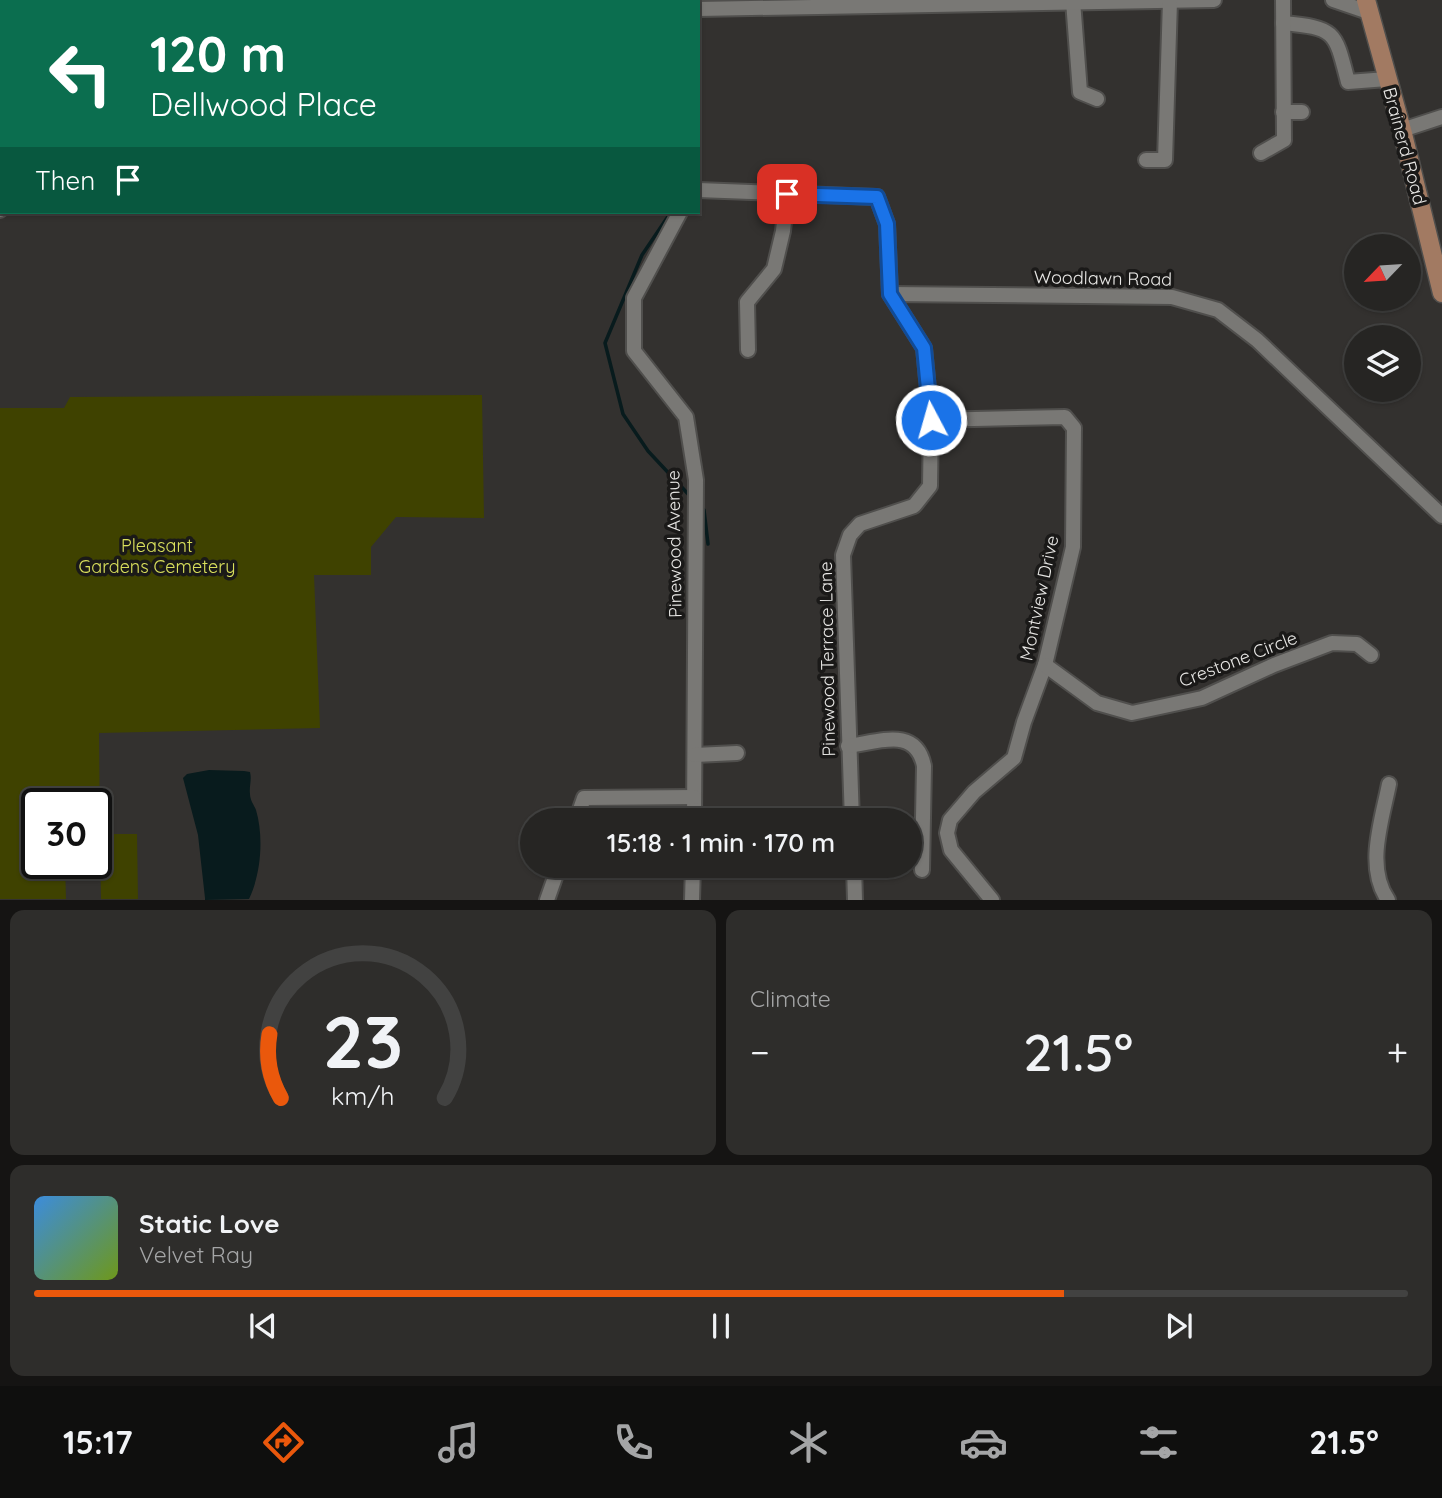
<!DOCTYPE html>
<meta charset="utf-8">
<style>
:root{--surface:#262523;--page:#2e2d2b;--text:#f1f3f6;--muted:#a4a5a6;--line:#424241;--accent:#ea580c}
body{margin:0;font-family:Quicksand,sans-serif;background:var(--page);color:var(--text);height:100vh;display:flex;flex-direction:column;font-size:26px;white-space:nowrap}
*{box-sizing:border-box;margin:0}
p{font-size:23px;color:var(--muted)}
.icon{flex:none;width:38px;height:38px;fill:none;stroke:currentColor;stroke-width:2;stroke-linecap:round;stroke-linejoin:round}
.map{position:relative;height:900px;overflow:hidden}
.details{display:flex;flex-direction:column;gap:10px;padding:10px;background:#151413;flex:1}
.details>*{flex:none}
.guide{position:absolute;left:0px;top:0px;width:700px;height:214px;box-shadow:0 2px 5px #0004,0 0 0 2px var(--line);background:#0b6e4f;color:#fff;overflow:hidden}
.needle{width:46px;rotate:245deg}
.tools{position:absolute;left:1344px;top:234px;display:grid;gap:14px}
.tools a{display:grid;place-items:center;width:77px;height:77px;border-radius:50%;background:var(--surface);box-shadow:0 2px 5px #0004,0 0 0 2px var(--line);font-size:35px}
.speed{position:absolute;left:21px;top:788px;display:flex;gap:14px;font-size:35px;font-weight:700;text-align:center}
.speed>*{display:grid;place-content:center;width:91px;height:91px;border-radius:50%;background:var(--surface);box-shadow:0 2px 5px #0004,0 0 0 2px var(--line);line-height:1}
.speed .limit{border:4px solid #111;border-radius:10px;background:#fff;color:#111}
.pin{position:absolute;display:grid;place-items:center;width:60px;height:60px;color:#fff;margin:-30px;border-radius:14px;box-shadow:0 4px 10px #0006}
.me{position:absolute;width:77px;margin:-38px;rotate:354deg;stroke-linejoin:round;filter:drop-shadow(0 0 5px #0008)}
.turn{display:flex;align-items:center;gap:24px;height:147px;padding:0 35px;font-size:32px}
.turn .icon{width:91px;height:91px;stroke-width:2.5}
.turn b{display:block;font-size:49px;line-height:60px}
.then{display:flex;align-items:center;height:66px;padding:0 35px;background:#0003;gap:14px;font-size:26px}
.big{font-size:52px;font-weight:600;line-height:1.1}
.details .tile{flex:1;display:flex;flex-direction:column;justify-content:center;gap:10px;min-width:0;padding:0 24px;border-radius:14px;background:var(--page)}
.details .dial{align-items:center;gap:0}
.dial svg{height:182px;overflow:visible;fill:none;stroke:var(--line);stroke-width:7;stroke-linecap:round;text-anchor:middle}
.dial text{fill:var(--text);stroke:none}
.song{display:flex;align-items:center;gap:21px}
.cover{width:84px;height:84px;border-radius:10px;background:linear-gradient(135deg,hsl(210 70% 55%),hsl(80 70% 35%))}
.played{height:7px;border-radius:4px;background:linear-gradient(90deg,var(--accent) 75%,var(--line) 75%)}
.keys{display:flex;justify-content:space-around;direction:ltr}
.heat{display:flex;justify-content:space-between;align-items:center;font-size:38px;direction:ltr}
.details .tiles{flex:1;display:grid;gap:10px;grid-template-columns:1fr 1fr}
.tile:last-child{grid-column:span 2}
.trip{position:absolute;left:520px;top:808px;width:402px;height:70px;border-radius:35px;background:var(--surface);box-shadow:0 2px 5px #0004,0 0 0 2px var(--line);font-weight:600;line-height:70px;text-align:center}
.dock{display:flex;height:112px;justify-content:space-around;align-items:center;background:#0f0f0e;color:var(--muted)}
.dock .icon{width:49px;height:49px}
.dock .selected{color:var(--accent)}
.dock b{font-size:32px;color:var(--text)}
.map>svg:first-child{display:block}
.green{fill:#3f4200}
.water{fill:#081b1d}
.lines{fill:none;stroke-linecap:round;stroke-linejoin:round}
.stream{stroke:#081b1d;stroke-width:3.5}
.minor-casing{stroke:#504f4d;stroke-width:18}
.major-casing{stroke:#504f4d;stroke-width:21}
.minor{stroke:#797875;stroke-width:14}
.major{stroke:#a27a62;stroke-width:18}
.route-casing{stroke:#114b97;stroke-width:18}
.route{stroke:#1a73e8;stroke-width:12}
.labels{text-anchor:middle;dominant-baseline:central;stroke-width:7;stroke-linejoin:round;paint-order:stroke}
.street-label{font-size:18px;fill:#e9e8e6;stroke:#1a1918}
.park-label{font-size:18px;fill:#dae05c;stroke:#1a1918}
</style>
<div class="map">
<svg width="1442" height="900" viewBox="0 0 1442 900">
<rect width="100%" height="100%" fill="#33312f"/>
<path class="green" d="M482,395L484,518L396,517L371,547V575H314L320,728L99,733L100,834H137L138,899H101L100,844H96V803H37V863H65L66,899H0V408H64L70,397Z"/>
<path class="water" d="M209,770L244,771L250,772C252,780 249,787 250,794C250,800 254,805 256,810C264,837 261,874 249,899L205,900V898L198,835L183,778L187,774Z"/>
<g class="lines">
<g class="stream">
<path d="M672,2V0"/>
<path d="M671,212L642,255L605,343L623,414L648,451L690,496"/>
<path d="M700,506L704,510L708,544"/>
</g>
<defs>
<g id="minor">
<path d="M258,0V2"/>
<path d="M1333,0L1368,12"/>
<path d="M1073,1L1080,92L1097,99"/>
<path d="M698,9L1214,0"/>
<path d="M1283,23C1336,28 1335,31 1348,82L1387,79"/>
<path d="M0,43H2"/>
<path d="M1283,112H1302"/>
<path d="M1402,130L1442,117"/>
<path d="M1261,153L1284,140L1283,0"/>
<path d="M1146,160H1165L1170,1"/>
<path d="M0,167L2,170"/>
<path d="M698,190L877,197L887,224L890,294L924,348L931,420L930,486L914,506L860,524L850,535L843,555L852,821"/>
<path d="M0,210L2,208"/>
<path d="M680,212L634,298V351L686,417L696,480L694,821"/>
<path d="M890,294L1172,297L1218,310L1257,340L1442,516"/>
<path d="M748,350L747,302L774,269L783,231L787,194"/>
<path d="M931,420L1065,417L1074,428L1073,547L1045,665L1024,722L1014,758L974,792L950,820L947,833L951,850L992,900"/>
<path d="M1045,665L1097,703L1132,713L1202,698L1274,665L1332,643L1357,644L1371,655"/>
<path d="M848,746C879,742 916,726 924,766L922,870"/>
<path d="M695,755L737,753"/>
<path d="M576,821L584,798L694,797"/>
<path d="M854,866L855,900"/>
<path d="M547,900L559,866"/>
<path d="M692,900L693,866"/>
<path d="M1388,900C1365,867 1382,820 1389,784"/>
</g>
<path id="major" d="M1366,0L1402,130L1442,293"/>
</defs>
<use href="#minor" class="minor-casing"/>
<use href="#major" class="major-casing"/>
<use href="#minor" class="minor"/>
<use href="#major" class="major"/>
</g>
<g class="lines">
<defs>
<path id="route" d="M787,194L877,197L887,224L890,294L924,348L931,420"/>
</defs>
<use href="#route" class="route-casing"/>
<use href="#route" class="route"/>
</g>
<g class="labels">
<g class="street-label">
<text transform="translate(1405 146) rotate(75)">Brainerd Road</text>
<text transform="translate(1103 278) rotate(1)">Woodlawn Road</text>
<text transform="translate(674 544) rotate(-91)">Pinewood Avenue</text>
<text transform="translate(1039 598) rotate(-78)">Montview Drive</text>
<text transform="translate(827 659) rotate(-91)">Pinewood Terrace Lane</text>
<text transform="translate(1238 659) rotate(-21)">Crestone Circle</text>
</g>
<g class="park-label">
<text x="157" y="545">Pleasant<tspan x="157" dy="21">Gardens Cemetery</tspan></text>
</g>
</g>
</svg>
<div class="tools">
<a><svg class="needle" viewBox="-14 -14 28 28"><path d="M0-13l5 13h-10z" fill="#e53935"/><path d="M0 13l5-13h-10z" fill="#a4a5a6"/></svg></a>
<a><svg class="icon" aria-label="layers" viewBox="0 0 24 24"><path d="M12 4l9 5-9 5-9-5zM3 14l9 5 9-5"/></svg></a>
</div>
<div class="speed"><div class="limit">30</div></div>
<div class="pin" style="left:787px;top:194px;background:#d93025"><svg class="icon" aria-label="arrive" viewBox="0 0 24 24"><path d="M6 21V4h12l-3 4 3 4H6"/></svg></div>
<svg class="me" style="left:931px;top:420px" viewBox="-20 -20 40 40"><circle r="17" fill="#1a73e8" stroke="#fff" stroke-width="3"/><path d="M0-11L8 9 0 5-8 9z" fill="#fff"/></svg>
<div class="trip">15:18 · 1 min · 170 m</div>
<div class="guide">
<div class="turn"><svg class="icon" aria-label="left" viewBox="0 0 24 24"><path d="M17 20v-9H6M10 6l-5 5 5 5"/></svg><div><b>120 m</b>Dellwood Place</div></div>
<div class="then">Then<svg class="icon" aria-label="arrive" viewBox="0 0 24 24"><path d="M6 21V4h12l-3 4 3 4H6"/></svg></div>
</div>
</div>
<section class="details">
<div class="tiles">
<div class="tile dial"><svg viewBox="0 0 100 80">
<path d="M14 69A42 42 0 1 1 86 69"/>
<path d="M14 69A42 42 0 0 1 9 41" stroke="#ea580c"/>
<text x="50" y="56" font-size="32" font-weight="700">23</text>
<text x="50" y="72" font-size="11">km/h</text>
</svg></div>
<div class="tile"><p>Climate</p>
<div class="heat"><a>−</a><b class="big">21.5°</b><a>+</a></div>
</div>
<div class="tile">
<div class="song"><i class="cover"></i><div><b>Static Love</b><p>Velvet Ray</p></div></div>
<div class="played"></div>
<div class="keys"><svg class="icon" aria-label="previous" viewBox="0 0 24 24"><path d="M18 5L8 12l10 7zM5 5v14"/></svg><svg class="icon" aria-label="pause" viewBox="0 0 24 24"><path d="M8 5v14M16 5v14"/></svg><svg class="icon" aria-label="next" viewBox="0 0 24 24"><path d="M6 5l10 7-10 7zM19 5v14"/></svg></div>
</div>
</div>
</section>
<nav class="dock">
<b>15:17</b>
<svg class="icon selected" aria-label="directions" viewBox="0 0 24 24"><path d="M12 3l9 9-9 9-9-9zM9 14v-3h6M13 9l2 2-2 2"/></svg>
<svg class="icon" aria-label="music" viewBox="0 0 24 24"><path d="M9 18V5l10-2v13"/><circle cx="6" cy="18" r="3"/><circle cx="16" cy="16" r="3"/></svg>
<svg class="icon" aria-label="phone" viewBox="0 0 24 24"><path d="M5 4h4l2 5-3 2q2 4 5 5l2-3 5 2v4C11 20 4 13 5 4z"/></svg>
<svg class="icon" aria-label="climate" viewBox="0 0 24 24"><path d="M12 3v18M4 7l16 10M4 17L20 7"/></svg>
<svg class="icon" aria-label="car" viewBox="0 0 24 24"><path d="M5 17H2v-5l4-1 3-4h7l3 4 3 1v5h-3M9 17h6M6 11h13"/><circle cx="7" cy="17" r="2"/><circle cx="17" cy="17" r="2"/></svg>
<svg class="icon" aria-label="filters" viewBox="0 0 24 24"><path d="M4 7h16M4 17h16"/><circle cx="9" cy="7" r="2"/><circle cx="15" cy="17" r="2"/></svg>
<b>21.5°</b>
</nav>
